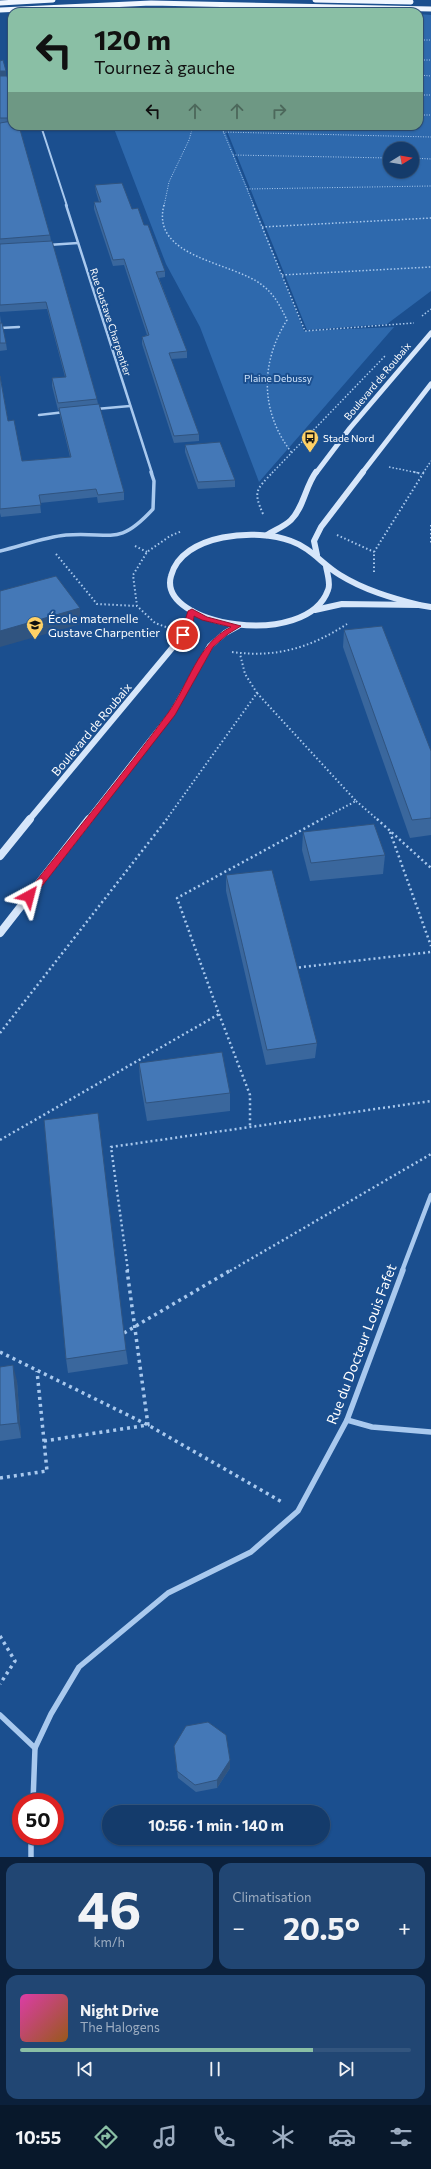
<!DOCTYPE html>
<html lang="fr">
<meta charset="utf-8">
<style>
:root{--surface:#143b6b;--page:#214673;--text:#f1f3f6;--muted:#9dadc1;--line:#33557e;--accent:#8abfa5}
body{margin:0;font-family:Commissioner,sans-serif;background:var(--page);color:var(--text);height:100vh;display:flex;flex-direction:column;font-size:15px;white-space:nowrap}
*{box-sizing:border-box;margin:0}
p{font-size:13px;color:var(--muted)}
.icon{flex:none;width:22px;height:22px;fill:none;stroke:currentColor;stroke-width:2;stroke-linecap:round;stroke-linejoin:round}
.map{position:relative;height:1857px;overflow:hidden}
.side{display:flex;flex-direction:column;gap:6px;padding:6px;background:#0b203b;flex:1}
.side>*{flex:none}
.hud{position:absolute;left:8px;top:8px;width:415px;height:122px;border-radius:12px;box-shadow:0 1px 3px #0004,0 0 0 1px var(--line);background:#8abfa5;color:#111;overflow:hidden}
.needle{width:26px;rotate:79deg}
.buttons{position:absolute;left:383px;top:142px;display:grid;gap:8px}
.buttons a{display:grid;place-items:center;width:36px;height:36px;border-radius:50%;background:var(--surface);box-shadow:0 1px 3px #0004,0 0 0 1px var(--line);font-size:20px}
.speed{position:absolute;left:12px;top:1793px;display:flex;gap:8px;font-size:20px;font-weight:700;text-align:center}
.speed>*{display:grid;place-content:center;width:52px;height:52px;border-radius:50%;background:var(--surface);box-shadow:0 1px 3px #0004,0 0 0 1px var(--line);line-height:1}
.speed .limit{border:6px solid #d22;background:#fff;color:#111}
.pin{position:absolute;display:grid;place-items:center;width:34px;height:34px;color:#fff;margin:-17px;border:2px solid #fff;border-radius:50%;box-shadow:0 1px 4px #0007}
.me{position:absolute;width:44px;margin:-22px;rotate:38deg;stroke-linejoin:round;filter:drop-shadow(0 0 3px #0008)}
.turn{display:flex;align-items:center;gap:14px;height:84px;padding:0 20px;font-size:18px}
.turn .icon{width:52px;height:52px;stroke-width:2.5}
.turn b{display:block;font-size:28px;line-height:34px}
.lanes{display:flex;align-items:center;height:38px;padding:0 20px;background:#0003;justify-content:center;gap:20px;direction:ltr}
.lanes .off{opacity:.35}
.big{font-size:30px;font-weight:700;line-height:1.1}
.side .widget{flex:1;display:flex;flex-direction:column;justify-content:center;gap:6px;min-width:0;padding:0 14px;border-radius:12px;background:var(--page)}
.side .dial{align-items:center;gap:0}
.dial b{font-size:52px;line-height:1}
.song{display:flex;align-items:center;gap:12px}
.cover{width:48px;height:48px;border-radius:6px;background:linear-gradient(135deg,hsl(320 70% 55%),hsl(30 70% 35%))}
.played{height:4px;border-radius:2px;background:linear-gradient(90deg,var(--accent) 75%,var(--line) 75%)}
.keys{display:flex;justify-content:space-around;direction:ltr}
.heat{display:flex;justify-content:space-between;align-items:center;font-size:22px;direction:ltr}
.side .tiles{flex:1;display:grid;gap:6px;grid-template-columns:1fr 1fr}
.widget:last-child{grid-column:span 2}
.trip{position:absolute;left:102px;top:1805px;width:228px;height:40px;border-radius:20px;background:var(--surface);box-shadow:0 1px 3px #0004,0 0 0 1px var(--line);font-weight:700;line-height:40px;text-align:center}
.dock{display:flex;height:64px;justify-content:space-around;align-items:center;background:#08182b;color:var(--muted)}
.dock .icon{width:28px;height:28px}
.dock .active{color:var(--accent)}
.dock b{font-size:18px;color:var(--text)}
.map>svg:first-child{display:block}
.green{fill:#2e69ad;fill-rule:evenodd}
.lines{fill:none;stroke-linecap:round;stroke-linejoin:round}
.path-far4{stroke:#a9c9ee;stroke-width:1;stroke-dasharray:1 1.5;stroke-linecap:butt}
.path-far3{stroke:#a9c9ee;stroke-width:1.5;stroke-dasharray:1.5 2;stroke-linecap:butt}
.path-far2{stroke:#a9c9ee;stroke-width:2;stroke-dasharray:1.5 2.5;stroke-linecap:butt}
.path-far1{stroke:#a9c9ee;stroke-width:2.5;stroke-dasharray:2 3;stroke-linecap:butt}
.path{stroke:#a9c9ee;stroke-width:3.5;stroke-dasharray:3 4;stroke-linecap:butt}
.minor-far4{stroke:#a9c9ee;stroke-width:2}
.minor-far3{stroke:#a9c9ee;stroke-width:2.5}
.minor-far2{stroke:#a9c9ee;stroke-width:3.5}
.minor-far1{stroke:#a9c9ee;stroke-width:4.5}
.minor{stroke:#a9c9ee;stroke-width:5.5}
.secondary-far2{stroke:#d6e6fa;stroke-width:5}
.secondary-far1{stroke:#d6e6fa;stroke-width:6}
.secondary{stroke:#d6e6fa;stroke-width:8}
.primary{stroke:#f0f6ff;stroke-width:5}
.wall{fill:#3a679d}
.shaded-wall{fill:#305480}
.building{fill:#4478b7;stroke:#305480}
.route{fill:#e11d48;stroke:#92132f}
.labels{text-anchor:middle;dominant-baseline:central;stroke-width:4;stroke-linejoin:round;paint-order:stroke}
.far-street-label{font-size:10px;fill:#fff;stroke:#1b4f8f}
.far-park-label{font-size:10px;fill:#cfe3fa;stroke:#1b4f8f}
.far-poi-label{font-size:10px;fill:#fff;stroke:#1b4f8f;text-anchor:start}
.poi-label{font-size:12px;fill:#fff;stroke:#1b4f8f;text-anchor:start}
.street-label{font-size:12px;fill:#fff;stroke:#1b4f8f}
.near-street-label{font-size:14px;fill:#fff;stroke:#1b4f8f}
</style>
<div class="map">
<svg width="431" height="1857" viewBox="0 0 431 1857">
<rect width="100%" height="100%" fill="#1b4f8f"/>
<g class="green">
<path d="M176,8L178,12H104L103,9Z"/>
<path d="M178,9L312,12H179Z"/>
<path d="M419,14L431,15V291L387,324L307,330L225,126H419ZM390,149H412V171H390Z"/>
<path d="M113,126H223L304,331L394,327L259,482L200,327L166,264Z"/>
</g>
<g class="lines">
<g class="path-far4">
<path d="M419,40H431"/>
<path d="M419,60H431"/>
<path d="M419,75L431,76"/>
<path d="M419,95H431"/>
<path d="M419,115H431"/>
<path d="M221,126L254,206"/>
<path d="M223,132L431,137"/>
<path d="M233,155L390,158"/>
<path d="M412,158L431,159"/>
<path d="M247,189L431,186"/>
<path d="M164,206L169,182L189,140L193,126"/>
</g>
<g class="path-far3">
<path d="M164,205C150,258 233,262 262,285C275,295 280,306 287,320C260,363 260,412 292,453"/>
<path d="M253,205L305,331L414,323"/>
<path d="M262,227L431,218"/>
<path d="M282,275L431,267"/>
<path d="M422,316L431,309"/>
<path d="M389,467L419,473"/>
<path d="M272,473L385,356"/>
<path d="M423,473L431,461"/>
</g>
<g class="path-far2">
<path d="M414,472L422,474"/>
<path d="M263,514C253,491 256,490 273,472"/>
<path d="M431,525V543"/>
<path d="M337,535L374,552"/>
<path d="M135,546L147,552"/>
<path d="M56,554L97,604L137,606"/>
<path d="M374,572V552L424,472"/>
<path d="M166,627L155,623L137,606L133,575L147,552L170,536L182,531"/>
<path d="M232,652C276,658 310,648 347,624"/>
<path d="M257,693L356,801L320,820"/>
<path d="M356,801L378,820"/>
<path d="M166,820L257,693L245,674L240,654"/>
</g>
<g class="path-far1">
<path d="M377,819L431,868"/>
<path d="M390,832L431,946"/>
<path d="M294,968L431,952"/>
<path d="M219,1014L250,1095V1127"/>
<path d="M0,1033L167,819"/>
<path d="M0,1140L219,1014L177,898L322,819"/>
<path d="M128,1271L111,1147L431,1101"/>
<path d="M230,1271L431,1154"/>
</g>
<g class="path">
<path d="M124,1333L231,1270"/>
<path d="M0,1352L148,1425L282,1502"/>
<path d="M44,1441L148,1425L127,1270"/>
<path d="M0,1478L47,1471L37,1371"/>
<path d="M0,1636L15,1661L0,1684"/>
</g>
<g class="minor-far4">
<path d="M0,80L12,79"/>
<path d="M41,126L67,206"/>
</g>
<g class="minor-far3">
<path d="M66,205L152,473"/>
<path d="M48,245L78,243"/>
<path d="M0,328L19,327"/>
<path d="M96,409L130,406"/>
<path d="M39,415L65,412"/>
</g>
<path class="minor-far2" d="M0,551C21,546 45,537 66,535C111,531 117,548 153,509L154,481L151,472"/>
<path class="minor-far1" d="M402,1271L431,1195"/>
<g class="minor">
<path d="M347,1420L372,1427L431,1432"/>
<path d="M0,1715L35,1748"/>
<path d="M33,1802L35,1748L51,1714L79,1667L168,1593L251,1552L298,1511L347,1420L403,1270"/>
<path d="M31,1836V1857"/>
</g>
<g class="secondary-far2">
<path d="M316,473L350,428L431,333"/>
<path d="M362,473L431,384"/>
</g>
<g class="secondary-far1">
<path d="M267,535C275,530 285,526 291,520C304,507 305,487 316,472"/>
<path d="M317,555L314,541L321,527L363,472"/>
<path d="M326,566C327,573 331,584 328,590C307,650 157,626 171,576C182,533 258,528 291,541C311,548 322,564 340,575C364,590 392,598 419,605"/>
<path d="M315,610L342,604L419,605L431,607"/>
<path d="M29,820L183,635L189,624L192,611"/>
<path d="M88,820L172,713L210,646L225,633L238,626"/>
</g>
<g class="secondary">
<path d="M0,856L30,819"/>
<path d="M0,933L89,819"/>
</g>
<g class="primary">
<path d="M315,0L411,2"/>
<path d="M0,3L53,0"/>
<path d="M0,10L151,3L431,9"/>
</g>
</g>
<g class="wall">
<path d="M0,61L6,71V76L12,97V126L50,235L51,241L97,399L98,404L124,492V500L98,503L97,497L40,503L41,513L1,517L0,513V376L8,421L22,461L70,457L60,416L59,410H58L52,386V378L65,377L47,309L0,312Z"/>
<path d="M95,185L132,209L144,225L165,271V277L159,278L187,351V358L171,359L199,434V441L174,443L142,344V337L147,335L124,265L113,266L94,209V202H99L96,192Z"/>
<path d="M0,315L1,323L6,343L7,350L0,351Z"/>
<path d="M185,445L235,480V487L198,489L185,452Z"/>
<path d="M344,630L431,751V835L410,838L343,647Z"/>
<path d="M303,832L385,855L383,874L310,881L302,850Z"/>
<path d="M226,875L317,1043L315,1058L266,1065L226,891Z"/>
<path d="M139,1063L230,1093V1111L147,1121L140,1081Z"/>
<path d="M126,1350L128,1364L68,1373L66,1359Z"/>
<path d="M0,1367L17,1381L21,1438L0,1441Z"/>
<path d="M174,1746L230,1760V1768L217,1788L196,1792L178,1778Z"/>
</g>
<g class="shaded-wall">
<path d="M0,71H6V77L0,78Z"/>
<path d="M80,608L81,624L0,647V631Z"/>
<path d="M13,1365L17,1381L21,1438L18,1423Z"/>
<path d="M230,1760V1768L217,1788V1780Z"/>
</g>
<g class="building">
<path d="M3,60L6,71H0V61Z"/>
<path d="M0,76H7L12,97V118H0Z"/>
<path d="M12,121V126H19L50,235L0,239V123Z"/>
<path d="M122,183L132,209L138,208L144,225H148L165,271L156,272L187,351L169,353L199,434L174,436L142,337L149,335L124,259L113,260L94,202H101L95,185Z"/>
<path d="M52,241L97,399L58,403L52,378L66,377L46,302L0,305V244Z"/>
<path d="M0,323H2L6,343H0Z"/>
<path d="M0,376L8,421L14,420L22,461L71,457L59,408L99,404L124,492L98,495L96,489L39,495L41,505L0,509Z"/>
<path d="M220,442L235,480L198,482L185,445Z"/>
<path d="M56,576L80,608L0,631V591Z"/>
<path d="M382,626L431,751V818L412,820L344,630Z"/>
<path d="M374,824L385,855L311,863L303,832Z"/>
<path d="M272,870L317,1043L267,1050L226,875Z"/>
<path d="M222,1052L230,1093L146,1103L139,1063Z"/>
<path d="M98,1113L126,1350L66,1359L44,1120Z"/>
<path d="M13,1365L18,1423L0,1425V1367Z"/>
<path d="M208,1722L226,1735L230,1760L217,1780L195,1785L177,1771L174,1746L186,1726Z"/>
</g>
<path class="route" d="M192,609L207,617L241,626L228,634L213,647L175,715L32,899H26V894C73,834 123,775 168,713C189,684 197,644 231,627L202,620L194,616L193,624L187,635L180,637L188,611Z"/>
<defs>
<symbol id="bus-pin" viewBox="-11 -11 22 30"><path d="M0 17L-7.5 6A9.5 9.5 0 1 1 7.5 6Z" fill="#ffd166" stroke="#1b4f8f"/><path d="M-5-6H5V4H4V6H2V4H-2V6H-4V4H-5ZM-3.5-4V0h7V-4ZM-3.5 1.2v1.5H-2V1.2ZM2 1.2v1.5H3.5V1.2Z" fill="#111"/></symbol>
<symbol id="school-pin" viewBox="-11 -11 22 30"><path d="M0 17L-7.5 6A9.5 9.5 0 1 1 7.5 6Z" fill="#ffd166" stroke="#1b4f8f"/><path d="M0-5L7-2L0 1L-7-2ZM-4 1L0 2.5L4 1V4Q0 6-4 4Z" fill="#111"/></symbol>
</defs>
<g fill-rule="evenodd">
<use href="#bus-pin" x="300" y="428" width="20" height="27"/>
<use href="#school-pin" x="25" y="615" width="20" height="27"/>
</g>
<g class="labels">
<g class="far-street-label">
<text transform="translate(111 322) rotate(72)">Rue Gustave Charpentier</text>
<text transform="translate(377 381) rotate(-50)">Boulevard de Roubaix</text>
</g>
<g class="far-park-label">
<text x="278" y="378">Plaine Debussy</text>
</g>
<g class="far-poi-label">
<text x="323" y="438">Stade Nord</text>
</g>
<g class="poi-label">
<text x="48" y="618">École maternelle<tspan x="48" dy="14">Gustave Charpentier</tspan></text>
</g>
<g class="street-label">
<text transform="translate(91 729) rotate(-50)">Boulevard de Roubaix</text>
</g>
<g class="near-street-label">
<text transform="translate(361 1344) rotate(-69)">Rue du Docteur Louis Fafet</text>
</g>
</g>
</svg>
<div class="buttons">
<a><svg class="needle" viewBox="-14 -14 28 28"><path d="M0-13l5 13h-10z" fill="#e53935"/><path d="M0 13l5-13h-10z" fill="#9dadc1"/></svg></a>
</div>
<div class="speed"><div class="limit">50</div></div>
<div class="pin" style="left:183px;top:635px;background:#d93025"><svg class="icon" aria-label="arrive" viewBox="0 0 24 24"><path d="M6 21V4h12l-3 4 3 4H6"/></svg></div>
<svg class="me" style="left:29px;top:896px" viewBox="-20 -20 40 40"><path d="M0-17L14 15 0 8-14 15z" fill="#e11d48" stroke="#fff" stroke-width="4"/></svg>
<div class="trip">10:56 · 1 min · 140 m</div>
<div class="hud">
<div class="turn"><svg class="icon" aria-label="left" viewBox="0 0 24 24"><path d="M17 20v-9H6M10 6l-5 5 5 5"/></svg><div><b>120 m</b>Tournez à gauche</div></div>
<div class="lanes"><svg class="icon" aria-label="left" viewBox="0 0 24 24"><path d="M17 20v-9H6M10 6l-5 5 5 5"/></svg><svg class="icon off" aria-label="ahead" viewBox="0 0 24 24"><path d="M12 20V5M6 11l6-6 6 6"/></svg><svg class="icon off" aria-label="ahead" viewBox="0 0 24 24"><path d="M12 20V5M6 11l6-6 6 6"/></svg><svg class="icon off" aria-label="right" viewBox="0 0 24 24"><path d="M7 20v-9h11M14 6l5 5-5 5"/></svg></div>
</div>
</div>
<section class="side">
<div class="tiles">
<div class="widget dial"><b>46</b><p>km/h</p></div>
<div class="widget"><p>Climatisation</p>
<div class="heat"><a>−</a><b class="big">20.5°</b><a>+</a></div>
</div>
<div class="widget">
<div class="song"><i class="cover"></i><div><b>Night Drive</b><p>The Halogens</p></div></div>
<div class="played"></div>
<div class="keys"><svg class="icon" aria-label="previous" viewBox="0 0 24 24"><path d="M18 5L8 12l10 7zM5 5v14"/></svg><svg class="icon" aria-label="pause" viewBox="0 0 24 24"><path d="M8 5v14M16 5v14"/></svg><svg class="icon" aria-label="next" viewBox="0 0 24 24"><path d="M6 5l10 7-10 7zM19 5v14"/></svg></div>
</div>
</div>
</section>
<nav class="dock">
<b>10:55</b>
<svg class="icon active" aria-label="directions" viewBox="0 0 24 24"><path d="M12 3l9 9-9 9-9-9zM9 14v-3h6M13 9l2 2-2 2"/></svg>
<svg class="icon" aria-label="music" viewBox="0 0 24 24"><path d="M9 18V5l10-2v13"/><circle cx="6" cy="18" r="3"/><circle cx="16" cy="16" r="3"/></svg>
<svg class="icon" aria-label="phone" viewBox="0 0 24 24"><path d="M5 4h4l2 5-3 2q2 4 5 5l2-3 5 2v4C11 20 4 13 5 4z"/></svg>
<svg class="icon" aria-label="climate" viewBox="0 0 24 24"><path d="M12 3v18M4 7l16 10M4 17L20 7"/></svg>
<svg class="icon" aria-label="car" viewBox="0 0 24 24"><path d="M5 17H2v-5l4-1 3-4h7l3 4 3 1v5h-3M9 17h6M6 11h13"/><circle cx="7" cy="17" r="2"/><circle cx="17" cy="17" r="2"/></svg>
<svg class="icon" aria-label="filters" viewBox="0 0 24 24"><path d="M4 7h16M4 17h16"/><circle cx="9" cy="7" r="2"/><circle cx="15" cy="17" r="2"/></svg>
</nav>
